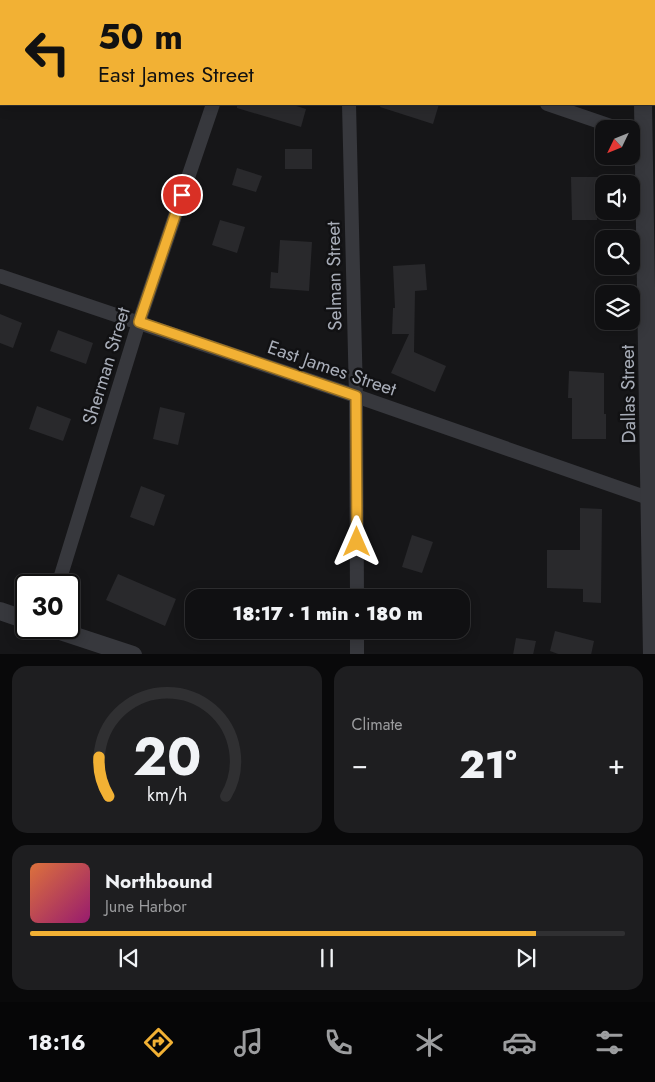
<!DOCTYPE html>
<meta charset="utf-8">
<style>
:root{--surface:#101012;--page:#1e1e20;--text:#f1f3f6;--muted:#9c9d9f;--line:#303032;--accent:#f2b134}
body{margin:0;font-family:Jost,sans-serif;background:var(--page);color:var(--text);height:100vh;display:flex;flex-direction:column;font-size:19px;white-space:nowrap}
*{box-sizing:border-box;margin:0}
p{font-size:16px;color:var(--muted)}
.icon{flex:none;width:28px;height:28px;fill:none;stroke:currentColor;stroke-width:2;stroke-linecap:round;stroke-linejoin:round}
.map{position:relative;height:654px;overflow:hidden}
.details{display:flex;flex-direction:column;gap:12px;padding:12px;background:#09090a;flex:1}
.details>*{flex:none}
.hud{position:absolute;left:0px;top:0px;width:655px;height:105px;box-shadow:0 2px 12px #0003,0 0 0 1px var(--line);background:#f2b134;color:#111;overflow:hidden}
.needle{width:32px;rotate:227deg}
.controls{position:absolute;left:595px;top:120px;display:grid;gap:10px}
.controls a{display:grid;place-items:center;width:45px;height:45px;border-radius:10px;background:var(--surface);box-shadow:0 2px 12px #0003,0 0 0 1px var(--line);font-size:25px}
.speed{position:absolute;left:15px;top:574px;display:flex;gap:10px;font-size:25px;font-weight:700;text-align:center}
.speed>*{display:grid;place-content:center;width:65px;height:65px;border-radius:50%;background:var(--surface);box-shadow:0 2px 12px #0003,0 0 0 1px var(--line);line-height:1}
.speed .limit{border:2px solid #111;border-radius:8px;background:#fff;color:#111}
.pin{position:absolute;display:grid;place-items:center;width:42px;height:42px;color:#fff;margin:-21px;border:2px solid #fff;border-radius:50%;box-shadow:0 1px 5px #0007}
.me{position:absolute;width:55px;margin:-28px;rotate:0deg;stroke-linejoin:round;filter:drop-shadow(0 0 4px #0008)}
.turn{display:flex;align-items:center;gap:18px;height:105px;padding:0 15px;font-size:22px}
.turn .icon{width:65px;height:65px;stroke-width:2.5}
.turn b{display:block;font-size:35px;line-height:42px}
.big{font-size:38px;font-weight:800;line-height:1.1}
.details .tile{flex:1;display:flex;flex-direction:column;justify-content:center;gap:8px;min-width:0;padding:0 18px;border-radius:15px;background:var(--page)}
.details .dial{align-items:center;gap:0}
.dial svg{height:130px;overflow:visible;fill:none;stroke:var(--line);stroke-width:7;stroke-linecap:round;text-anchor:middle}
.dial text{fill:var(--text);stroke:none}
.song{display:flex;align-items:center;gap:15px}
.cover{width:60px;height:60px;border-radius:8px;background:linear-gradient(135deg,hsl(20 70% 55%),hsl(320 70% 35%))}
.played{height:5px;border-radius:2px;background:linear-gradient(90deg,var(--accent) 85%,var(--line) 85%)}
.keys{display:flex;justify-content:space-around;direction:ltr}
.heat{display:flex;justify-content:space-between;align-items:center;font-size:28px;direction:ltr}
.details .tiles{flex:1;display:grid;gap:12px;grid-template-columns:1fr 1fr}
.tile:last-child{grid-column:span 2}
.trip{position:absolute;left:185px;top:589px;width:285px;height:50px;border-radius:15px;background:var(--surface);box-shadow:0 2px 12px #0003,0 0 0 1px var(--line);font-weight:800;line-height:50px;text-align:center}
.tab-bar{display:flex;height:80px;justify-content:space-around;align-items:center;background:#060607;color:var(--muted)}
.tab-bar .icon{width:35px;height:35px}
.tab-bar .current{color:var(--accent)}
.tab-bar b{font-size:22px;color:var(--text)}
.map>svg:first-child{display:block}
.building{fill:#29292c}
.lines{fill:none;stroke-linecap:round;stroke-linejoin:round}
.minor{stroke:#37383d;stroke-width:14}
.tertiary{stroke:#37383d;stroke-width:18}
.route-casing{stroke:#9d7322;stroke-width:12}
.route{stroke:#f2b134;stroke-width:9}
.labels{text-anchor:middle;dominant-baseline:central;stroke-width:5;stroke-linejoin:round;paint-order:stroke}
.street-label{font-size:19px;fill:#a8adb8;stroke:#111113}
</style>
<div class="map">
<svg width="655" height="655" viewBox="0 0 655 655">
<rect width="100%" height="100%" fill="#161618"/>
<g class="building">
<path d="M237,104H290L306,109L301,127L237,108Z"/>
<path d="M381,104H439L433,124L380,107Z"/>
<rect x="285" y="149" width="27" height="20"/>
<path d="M237,168L262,176L256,192L232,185Z"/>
<path d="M571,177H597V220H572Z"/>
<path d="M220,220L245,227L237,253L212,245Z"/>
<path d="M280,240L312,242L309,291L270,288L271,272L278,273Z"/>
<path d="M425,264L427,290L415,291L414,352L446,366L435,392L391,373L409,334H392L393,308H395L393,266Z"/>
<path d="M0,314L22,323L13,348L0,343Z"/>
<path d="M58,330L93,343L86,364L50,351Z"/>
<path d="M569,371L604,373V414H606V439H572V398H568Z"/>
<path d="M37,406L71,419L63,441L29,429Z"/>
<path d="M160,407L185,413L178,445L153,439Z"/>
<path d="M141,486L165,495L154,526L130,517Z"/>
<path d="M580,508L602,509L601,603L583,602V589L547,588V550H580Z"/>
<path d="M412,535L433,542L422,573L402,567Z"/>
<path d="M118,574L176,599L165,626L106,600Z"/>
<path d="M555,631L594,641L591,655H561L550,651Z"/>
<path d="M516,638L536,641L533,655H513Z"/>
</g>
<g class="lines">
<g class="minor">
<path d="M255,0L259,1"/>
<path d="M349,104L356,396L357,598"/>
<path d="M547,104L620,129"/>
<path d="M0,276L356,396L651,499"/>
<path d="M58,585L139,322L213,104"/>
<path d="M357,630V655"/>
</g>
<g class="tertiary">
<path d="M640,0V1"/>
<path d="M643,104L652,655"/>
<path d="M0,611L26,620"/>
<path d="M51,628L133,655"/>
</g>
</g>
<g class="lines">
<defs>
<path id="route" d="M182,195L139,322L356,396L357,542"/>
</defs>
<use href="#route" class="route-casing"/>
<use href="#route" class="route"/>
</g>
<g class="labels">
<g class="street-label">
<text transform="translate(334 276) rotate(-91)">Selman Street</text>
<text transform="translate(106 366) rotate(-73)">Sherman Street</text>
<text transform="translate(332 368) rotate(19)">East James Street</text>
<text transform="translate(628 394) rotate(-91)">Dallas Street</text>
</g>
</g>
</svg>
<div class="controls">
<a><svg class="needle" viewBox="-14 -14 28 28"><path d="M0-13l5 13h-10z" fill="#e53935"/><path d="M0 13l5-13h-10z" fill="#9c9d9f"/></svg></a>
<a><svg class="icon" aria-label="sound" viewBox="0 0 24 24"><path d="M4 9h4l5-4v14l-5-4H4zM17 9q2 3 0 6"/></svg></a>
<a><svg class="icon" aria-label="search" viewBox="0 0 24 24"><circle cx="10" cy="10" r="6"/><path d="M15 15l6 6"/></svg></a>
<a><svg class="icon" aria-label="layers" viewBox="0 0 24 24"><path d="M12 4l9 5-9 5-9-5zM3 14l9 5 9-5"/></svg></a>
</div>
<div class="speed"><div class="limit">30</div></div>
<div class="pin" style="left:182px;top:195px;background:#d93025"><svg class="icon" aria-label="arrive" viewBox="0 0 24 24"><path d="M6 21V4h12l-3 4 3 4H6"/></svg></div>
<svg class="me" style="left:357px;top:542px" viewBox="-20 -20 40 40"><path d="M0-17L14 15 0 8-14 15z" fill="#f2b134" stroke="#fff" stroke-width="4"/></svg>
<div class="trip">18:17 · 1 min · 180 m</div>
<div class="hud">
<div class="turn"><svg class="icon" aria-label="left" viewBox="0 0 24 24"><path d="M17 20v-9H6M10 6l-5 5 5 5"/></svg><div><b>50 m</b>East James Street</div></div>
</div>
</div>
<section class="details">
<div class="tiles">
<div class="tile dial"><svg viewBox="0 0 100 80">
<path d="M14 69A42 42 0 1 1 86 69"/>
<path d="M14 69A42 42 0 0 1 8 45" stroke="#f2b134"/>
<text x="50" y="56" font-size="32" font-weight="700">20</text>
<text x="50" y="72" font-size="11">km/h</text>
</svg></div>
<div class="tile"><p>Climate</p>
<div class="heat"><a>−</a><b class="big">21°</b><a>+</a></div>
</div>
<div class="tile">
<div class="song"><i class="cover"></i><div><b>Northbound</b><p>June Harbor</p></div></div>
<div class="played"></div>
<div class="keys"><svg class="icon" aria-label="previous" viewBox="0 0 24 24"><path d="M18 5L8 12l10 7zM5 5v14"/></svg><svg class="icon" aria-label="pause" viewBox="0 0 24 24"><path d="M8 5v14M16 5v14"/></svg><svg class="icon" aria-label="next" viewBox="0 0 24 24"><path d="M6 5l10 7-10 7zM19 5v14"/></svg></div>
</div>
</div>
</section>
<nav class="tab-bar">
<b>18:16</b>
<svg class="icon current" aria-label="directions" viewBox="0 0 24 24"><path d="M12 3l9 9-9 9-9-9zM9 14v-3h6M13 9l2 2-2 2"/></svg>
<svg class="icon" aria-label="music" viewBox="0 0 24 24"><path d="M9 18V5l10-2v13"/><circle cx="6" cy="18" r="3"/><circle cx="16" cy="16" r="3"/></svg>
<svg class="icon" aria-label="phone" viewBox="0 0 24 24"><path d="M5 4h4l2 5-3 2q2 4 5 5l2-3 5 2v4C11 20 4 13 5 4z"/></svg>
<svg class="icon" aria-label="climate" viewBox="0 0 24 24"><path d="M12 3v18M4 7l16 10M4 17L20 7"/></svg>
<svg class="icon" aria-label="car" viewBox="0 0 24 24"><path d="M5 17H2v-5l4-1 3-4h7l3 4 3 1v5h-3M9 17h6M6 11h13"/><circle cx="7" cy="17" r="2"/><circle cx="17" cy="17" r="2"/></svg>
<svg class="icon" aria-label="filters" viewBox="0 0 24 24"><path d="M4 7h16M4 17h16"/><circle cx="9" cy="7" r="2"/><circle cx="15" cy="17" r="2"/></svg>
</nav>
